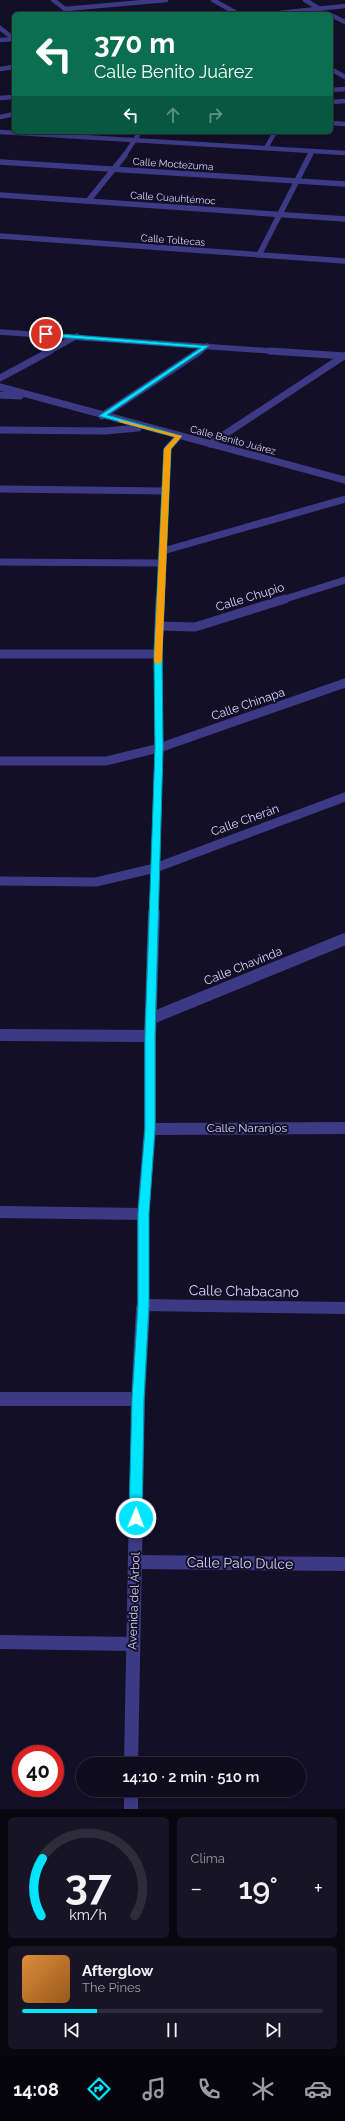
<!DOCTYPE html>
<html lang="es">
<meta charset="utf-8">
<style>
:root{--surface:#0e0b1c;--page:#171425;--text:#f1f3f6;--muted:#9b9ba3;--line:#2e2b3b;--accent:#00e5ff}
body{margin:0;font-family:Raleway,sans-serif;background:var(--page);color:var(--text);height:100vh;display:flex;flex-direction:column;font-size:15px;white-space:nowrap}
*{box-sizing:border-box;margin:0}
p{font-size:13px;color:var(--muted)}
.icon{flex:none;width:22px;height:22px;fill:none;stroke:currentColor;stroke-width:2;stroke-linecap:round;stroke-linejoin:round}
.map{position:relative;height:1809px;overflow:hidden}
.side{display:flex;flex-direction:column;gap:8px;padding:8px;background:#08060f;flex:1}
.side>*{flex:none}
.top-card{position:absolute;left:12px;top:12px;width:321px;height:122px;border-radius:6px;box-shadow:0 2px 6px #0003,0 0 0 1px var(--line);background:#0b6e4f;color:#fff;overflow:hidden}
.speed{position:absolute;left:12px;top:1745px;display:flex;gap:8px;font-size:20px;font-weight:700;text-align:center}
.speed>*{display:grid;place-content:center;width:52px;height:52px;border-radius:50%;background:var(--surface);box-shadow:0 2px 6px #0003,0 0 0 1px var(--line);line-height:1}
.speed .limit{border:6px solid #d22;background:#fff;color:#111}
.pin{position:absolute;display:grid;place-items:center;width:34px;height:34px;color:#fff;margin:-17px;border:2px solid #fff;border-radius:50%;box-shadow:0 1px 4px #0007}
.me{position:absolute;width:44px;margin:-22px;rotate:1deg;stroke-linejoin:round;filter:drop-shadow(0 0 3px #0008)}
.turn{display:flex;align-items:center;gap:14px;height:84px;padding:0 16px;font-size:18px}
.turn .icon{width:52px;height:52px;stroke-width:2.5}
.turn b{display:block;font-size:28px;line-height:34px}
.lanes{display:flex;align-items:center;height:38px;padding:0 16px;background:#0003;justify-content:center;gap:20px;direction:ltr}
.lanes .off{opacity:.35}
.big{font-size:30px;font-weight:600;line-height:1.1}
.side .widget{flex:1;display:flex;flex-direction:column;justify-content:center;gap:6px;min-width:0;padding:0 14px;border-radius:6px;background:var(--page)}
.side .dial{align-items:center;gap:0}
.dial svg{height:104px;overflow:visible;fill:none;stroke:var(--line);stroke-width:7;stroke-linecap:round;text-anchor:middle}
.dial text{fill:var(--text);stroke:none}
.song{display:flex;align-items:center;gap:12px}
.cover{width:48px;height:48px;border-radius:6px;background:linear-gradient(135deg,hsl(30 70% 55%),hsl(30 70% 35%))}
.played{height:4px;border-radius:2px;background:linear-gradient(90deg,var(--accent) 25%,var(--line) 25%)}
.keys{display:flex;justify-content:space-around;direction:ltr}
.heat{display:flex;justify-content:space-between;align-items:center;font-size:22px;direction:ltr}
.side .tiles{flex:1;display:grid;gap:8px;grid-template-columns:1fr 1fr}
.widget:last-child{grid-column:span 2}
.trip{position:absolute;left:76px;top:1757px;width:230px;height:40px;border-radius:20px;background:var(--surface);box-shadow:0 2px 6px #0003,0 0 0 1px var(--line);font-weight:600;line-height:40px;text-align:center}
.tabs{display:flex;height:64px;justify-content:space-around;align-items:center;background:#06040b;color:var(--muted)}
.tabs .icon{width:28px;height:28px}
.tabs .active{color:var(--accent)}
.tabs b{font-size:18px;color:var(--text)}
.map>svg:first-child{display:block}
.lines{fill:none;stroke-linecap:round;stroke-linejoin:round}
.minor-far5{stroke:#3d3a85;stroke-width:4.5}
.minor-far4{stroke:#3d3a85;stroke-width:5.5}
.minor-far3{stroke:#3d3a85;stroke-width:7}
.minor-far2{stroke:#3d3a85;stroke-width:9}
.minor-far1{stroke:#3d3a85;stroke-width:12}
.minor{stroke:#3d3a85;stroke-width:14}
.route{fill:#00e5ff;stroke:#0095a6}
.slow{fill:#f59e0b}
.labels{text-anchor:middle;dominant-baseline:central;stroke-width:4;stroke-linejoin:round;paint-order:stroke}
.far-street-label{font-size:10px;fill:#d9d4ff;stroke:#130f26}
.street-label{font-size:12px;fill:#d9d4ff;stroke:#130f26}
.near-street-label{font-size:14px;fill:#d9d4ff;stroke:#130f26}
</style>
<div class="map">
<svg width="345" height="1809" viewBox="0 0 345 1809">
<rect width="100%" height="100%" fill="#130f26"/>
<g class="lines">
<g class="minor-far5">
<path d="M53,0L69,12"/>
<path d="M213,0L238,14"/>
<path d="M305,0L320,9"/>
<path d="M65,9L166,0"/>
<path d="M270,14L345,6"/>
<path d="M331,15L345,22"/>
<path d="M0,28L14,39"/>
<path d="M0,40L14,39"/>
<path d="M0,69L14,67"/>
<path d="M331,69L345,77"/>
<path d="M331,90L345,89"/>
<path d="M0,98L14,97"/>
<path d="M331,102L345,101"/>
<path d="M0,117L14,114"/>
<path d="M331,123L345,124"/>
<path d="M0,132L345,153"/>
<path d="M266,148L275,132"/>
<path d="M124,156L140,132"/>
<path d="M310,156L312,151"/>
</g>
<g class="minor-far4">
<path d="M0,162L345,184"/>
<path d="M0,195L345,219"/>
<path d="M88,201L125,155"/>
<path d="M0,236L345,261"/>
<path d="M259,255L310,155"/>
<path d="M0,332L285,352"/>
<path d="M48,352L77,336"/>
<path d="M198,352L207,346"/>
</g>
<g class="minor-far3">
<path d="M270,351L345,356"/>
<path d="M0,378L50,351"/>
<path d="M0,387L345,480"/>
<path d="M0,395L20,396"/>
<path d="M102,416L200,351"/>
<path d="M0,430L105,431L138,428"/>
<path d="M210,444L344,356"/>
<path d="M0,489L165,491"/>
<path d="M163,551L345,499"/>
<path d="M0,562L161,563"/>
<path d="M160,600L167,449L179,436"/>
<path d="M282,600L345,580"/>
</g>
<g class="minor-far2">
<path d="M160,626L195,627L285,599"/>
<path d="M0,654H158"/>
<path d="M0,761H106L159,748L345,683"/>
<path d="M0,881L96,882L155,868L345,797"/>
<path d="M154,913L159,748L158,654L160,599"/>
</g>
<g class="minor-far1">
<path d="M152,1018L345,939"/>
<path d="M0,1035L150,1036"/>
<path d="M150,1129L345,1128"/>
<path d="M0,1212L143,1214"/>
<path d="M143,1305L345,1308"/>
<path d="M143,1309V1214L150,1129V1036L154,912"/>
</g>
<g class="minor">
<path d="M0,1399H138"/>
<path d="M135,1562L345,1564"/>
<path d="M0,1642L132,1644"/>
<path d="M131,1764L138,1399L143,1308"/>
<path d="M131,1790V1809"/>
</g>
</g>
<path class="route" d="M46,333L209,346L107,415L182,436L171,449L162,654L163,748L155,1036V1129L149,1214V1305L144,1399L142,1518L140,1522L136,1523L131,1522L129,1518L132,1399L138,1305V1214L145,1129V1036L155,748L154,654L164,449L175,437L99,416L201,348L44,336Z"/>
<path class="slow" d="M119,420L182,436L171,449L162,662L158,664L154,662L164,449L175,437L119,422Z"/>
<g class="labels">
<g class="far-street-label">
<text transform="translate(173 164) rotate(4)">Calle Moctezuma</text>
<text transform="translate(173 198) rotate(4)">Calle Cuauhtémoc</text>
<text transform="translate(173 240) rotate(4)">Calle Toltecas</text>
<text transform="translate(233 440) rotate(15)">Calle Benito Juárez</text>
</g>
<g class="street-label">
<text transform="translate(250 597) rotate(-17)">Calle Chupio</text>
<text transform="translate(248 704) rotate(-19)">Calle Chinapa</text>
<text transform="translate(245 820) rotate(-20)">Calle Cherán</text>
<text transform="translate(243 966) rotate(-22)">Calle Chavinda</text>
<text x="247" y="1128">Calle Naranjos</text>
<text transform="translate(134 1601) rotate(-88)">Avenida del Árbol</text>
</g>
<g class="near-street-label">
<text transform="translate(244 1291) rotate(1)">Calle Chabacano</text>
<text transform="translate(240 1563) rotate(1)">Calle Palo Dulce</text>
</g>
</g>
</svg>
<div class="speed"><div class="limit">40</div></div>
<div class="pin" style="left:46px;top:334px;background:#d93025"><svg class="icon" aria-label="arrive" viewBox="0 0 24 24"><path d="M6 21V4h12l-3 4 3 4H6"/></svg></div>
<svg class="me" style="left:136px;top:1518px" viewBox="-20 -20 40 40"><circle r="17" fill="#00e5ff" stroke="#fff" stroke-width="3"/><path d="M0-11L8 9 0 5-8 9z" fill="#fff"/></svg>
<div class="trip">14:10 · 2 min · 510 m</div>
<div class="top-card">
<div class="turn"><svg class="icon" aria-label="left" viewBox="0 0 24 24"><path d="M17 20v-9H6M10 6l-5 5 5 5"/></svg><div><b>370 m</b>Calle Benito Juárez</div></div>
<div class="lanes"><svg class="icon" aria-label="left" viewBox="0 0 24 24"><path d="M17 20v-9H6M10 6l-5 5 5 5"/></svg><svg class="icon off" aria-label="ahead" viewBox="0 0 24 24"><path d="M12 20V5M6 11l6-6 6 6"/></svg><svg class="icon off" aria-label="right" viewBox="0 0 24 24"><path d="M7 20v-9h11M14 6l5 5-5 5"/></svg></div>
</div>
</div>
<section class="side">
<div class="tiles">
<div class="widget dial"><svg viewBox="0 0 100 80">
<path d="M14 69A42 42 0 1 1 86 69"/>
<path d="M14 69A42 42 0 0 1 15 25" stroke="#00e5ff"/>
<text x="50" y="56" font-size="32" font-weight="700">37</text>
<text x="50" y="72" font-size="11">km/h</text>
</svg></div>
<div class="widget"><p>Clima</p>
<div class="heat"><a>−</a><b class="big">19°</b><a>+</a></div>
</div>
<div class="widget">
<div class="song"><i class="cover"></i><div><b>Afterglow</b><p>The Pines</p></div></div>
<div class="played"></div>
<div class="keys"><svg class="icon" aria-label="previous" viewBox="0 0 24 24"><path d="M18 5L8 12l10 7zM5 5v14"/></svg><svg class="icon" aria-label="pause" viewBox="0 0 24 24"><path d="M8 5v14M16 5v14"/></svg><svg class="icon" aria-label="next" viewBox="0 0 24 24"><path d="M6 5l10 7-10 7zM19 5v14"/></svg></div>
</div>
</div>
</section>
<nav class="tabs">
<b>14:08</b>
<svg class="icon active" aria-label="directions" viewBox="0 0 24 24"><path d="M12 3l9 9-9 9-9-9zM9 14v-3h6M13 9l2 2-2 2"/></svg>
<svg class="icon" aria-label="music" viewBox="0 0 24 24"><path d="M9 18V5l10-2v13"/><circle cx="6" cy="18" r="3"/><circle cx="16" cy="16" r="3"/></svg>
<svg class="icon" aria-label="phone" viewBox="0 0 24 24"><path d="M5 4h4l2 5-3 2q2 4 5 5l2-3 5 2v4C11 20 4 13 5 4z"/></svg>
<svg class="icon" aria-label="climate" viewBox="0 0 24 24"><path d="M12 3v18M4 7l16 10M4 17L20 7"/></svg>
<svg class="icon" aria-label="car" viewBox="0 0 24 24"><path d="M5 17H2v-5l4-1 3-4h7l3 4 3 1v5h-3M9 17h6M6 11h13"/><circle cx="7" cy="17" r="2"/><circle cx="17" cy="17" r="2"/></svg>
</nav>
